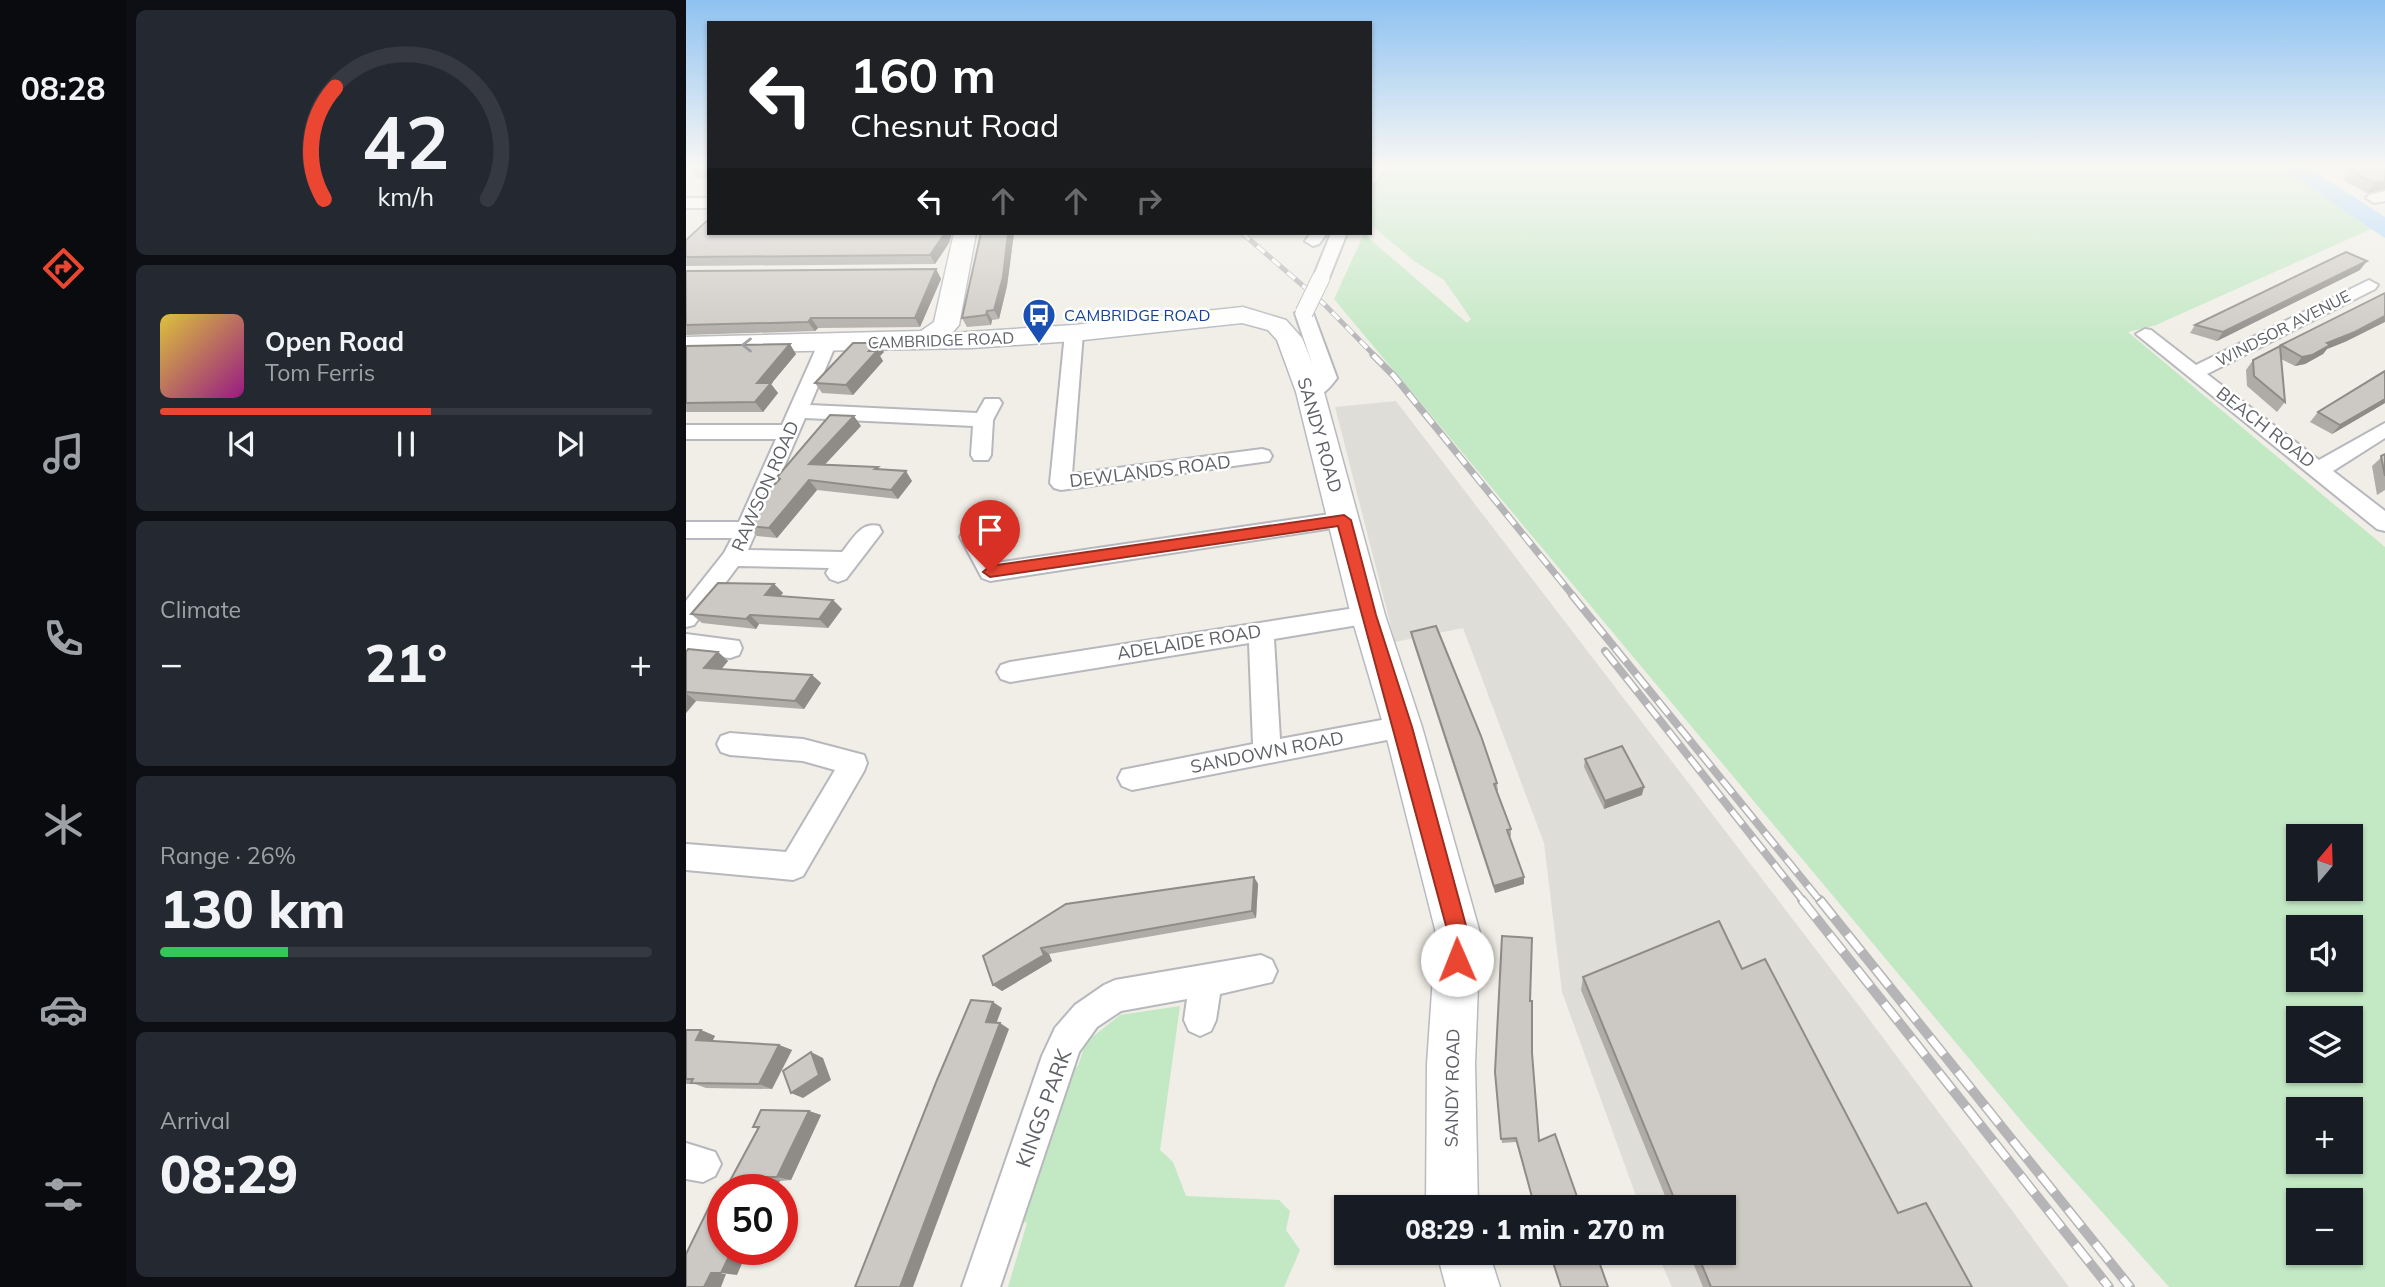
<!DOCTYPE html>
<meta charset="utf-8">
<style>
:root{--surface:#171b24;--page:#242831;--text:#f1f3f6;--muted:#9ea1a6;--line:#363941;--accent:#eb4631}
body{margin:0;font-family:Mulish,sans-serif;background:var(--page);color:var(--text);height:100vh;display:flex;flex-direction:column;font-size:26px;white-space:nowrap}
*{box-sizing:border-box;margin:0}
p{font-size:23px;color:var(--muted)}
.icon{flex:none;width:38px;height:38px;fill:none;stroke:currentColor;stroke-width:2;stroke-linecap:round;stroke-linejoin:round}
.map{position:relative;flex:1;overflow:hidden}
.details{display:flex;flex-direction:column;gap:10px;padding:10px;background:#0d0f14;width:560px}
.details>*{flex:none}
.top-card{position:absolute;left:21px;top:21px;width:665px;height:214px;border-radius:0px;box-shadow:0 2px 5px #0004;background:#202124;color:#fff;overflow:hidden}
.needle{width:46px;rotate:19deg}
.controls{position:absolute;left:1600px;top:824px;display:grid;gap:14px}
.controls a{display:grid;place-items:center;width:77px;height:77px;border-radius:0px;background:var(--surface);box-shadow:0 2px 5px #0004;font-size:35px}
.speed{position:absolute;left:21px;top:1174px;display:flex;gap:14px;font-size:35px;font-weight:700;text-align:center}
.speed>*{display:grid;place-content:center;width:91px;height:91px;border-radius:50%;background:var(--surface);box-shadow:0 2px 5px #0004;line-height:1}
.speed .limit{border:10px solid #d22;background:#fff;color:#111}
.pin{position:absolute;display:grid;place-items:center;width:60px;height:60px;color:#fff;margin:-72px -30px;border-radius:50% 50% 50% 0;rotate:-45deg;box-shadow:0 0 7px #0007}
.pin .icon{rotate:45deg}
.me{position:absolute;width:77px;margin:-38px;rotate:359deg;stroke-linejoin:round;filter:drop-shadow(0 0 5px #0008)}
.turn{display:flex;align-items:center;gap:24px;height:147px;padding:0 28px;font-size:32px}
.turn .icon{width:91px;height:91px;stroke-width:2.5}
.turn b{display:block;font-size:49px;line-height:60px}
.lanes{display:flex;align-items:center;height:66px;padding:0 28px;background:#0003;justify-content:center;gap:35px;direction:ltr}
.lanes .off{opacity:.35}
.big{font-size:52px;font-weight:800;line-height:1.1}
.details .tile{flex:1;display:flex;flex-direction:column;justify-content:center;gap:10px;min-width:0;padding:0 24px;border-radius:10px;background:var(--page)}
.details .dial{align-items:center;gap:0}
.dial svg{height:182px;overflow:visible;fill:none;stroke:var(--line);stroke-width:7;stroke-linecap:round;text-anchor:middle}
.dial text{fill:var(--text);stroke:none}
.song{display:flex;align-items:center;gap:21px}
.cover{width:84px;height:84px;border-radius:10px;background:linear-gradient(135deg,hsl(50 70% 55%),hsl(310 70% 35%))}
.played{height:7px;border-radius:4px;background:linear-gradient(90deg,var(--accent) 55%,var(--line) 55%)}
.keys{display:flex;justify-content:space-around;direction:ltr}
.heat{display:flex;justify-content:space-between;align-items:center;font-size:38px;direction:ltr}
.charge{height:10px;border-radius:5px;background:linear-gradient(90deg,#34c759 26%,var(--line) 0)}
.trip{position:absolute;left:648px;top:1195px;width:402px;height:70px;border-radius:0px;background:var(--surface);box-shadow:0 2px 5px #0004;font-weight:800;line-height:70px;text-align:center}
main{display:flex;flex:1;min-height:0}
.dock{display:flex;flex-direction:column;width:126px;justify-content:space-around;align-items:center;background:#090b0e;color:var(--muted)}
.dock .icon{width:49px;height:49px}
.dock .active{color:var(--accent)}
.dock b{font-size:32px;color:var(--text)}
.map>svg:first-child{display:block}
.industrial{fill:#dfddd8}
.green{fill:#c3e8c4;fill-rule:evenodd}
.water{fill:#a7d6ff}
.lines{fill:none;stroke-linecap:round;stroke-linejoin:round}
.street-casing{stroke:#b7b8bd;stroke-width:4}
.secondary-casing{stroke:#b7bac0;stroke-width:3}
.street{fill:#fff;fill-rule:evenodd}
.secondary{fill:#fff;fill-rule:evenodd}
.rail-far3-casing{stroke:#b5b5b7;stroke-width:5}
.rail-far2-casing{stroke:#b5b5b7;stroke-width:7}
.rail-far1-casing{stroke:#b5b5b7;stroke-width:8}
.rail-casing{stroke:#b5b5b7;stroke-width:10}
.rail-far3{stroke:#fff;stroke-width:3.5;stroke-dasharray:10;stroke-linecap:butt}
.rail-far2{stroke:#fff;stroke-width:4.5;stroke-dasharray:13;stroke-linecap:butt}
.rail-far1{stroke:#fff;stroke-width:5;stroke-dasharray:17;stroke-linecap:butt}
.rail{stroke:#fff;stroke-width:7;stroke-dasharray:22;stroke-linecap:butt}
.street-bridge-casing{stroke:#b7b8bd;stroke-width:19;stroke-linecap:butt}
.street-bridge{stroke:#fff;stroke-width:17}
.wall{fill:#afaca8}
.shaded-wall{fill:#8f8c88}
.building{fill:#ccc8c3;stroke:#8f8c88;stroke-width:2}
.oneway{stroke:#9ea0a4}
.route{fill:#eb4631;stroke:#992e20;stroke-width:2}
.labels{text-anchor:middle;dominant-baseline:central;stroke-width:5;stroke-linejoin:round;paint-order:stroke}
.far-transit-label{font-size:16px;fill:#164399;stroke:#fff;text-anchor:start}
.far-street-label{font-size:16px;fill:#5e6167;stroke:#fff}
.street-label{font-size:18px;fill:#5e6167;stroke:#fff}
.near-street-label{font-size:21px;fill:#5e6167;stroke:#fff}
</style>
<main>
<nav class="dock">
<b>08:28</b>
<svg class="icon active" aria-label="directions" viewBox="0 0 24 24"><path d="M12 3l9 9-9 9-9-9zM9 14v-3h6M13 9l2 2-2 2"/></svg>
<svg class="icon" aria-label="music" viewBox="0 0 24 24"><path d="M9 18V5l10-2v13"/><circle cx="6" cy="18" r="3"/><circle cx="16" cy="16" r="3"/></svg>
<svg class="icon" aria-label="phone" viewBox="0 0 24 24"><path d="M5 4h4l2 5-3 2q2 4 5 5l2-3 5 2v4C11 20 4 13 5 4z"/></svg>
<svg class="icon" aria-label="climate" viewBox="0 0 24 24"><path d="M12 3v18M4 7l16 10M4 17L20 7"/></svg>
<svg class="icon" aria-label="car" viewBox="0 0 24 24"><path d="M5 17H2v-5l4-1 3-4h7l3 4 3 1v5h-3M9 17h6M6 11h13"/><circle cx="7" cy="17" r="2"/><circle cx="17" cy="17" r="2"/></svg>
<svg class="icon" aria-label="filters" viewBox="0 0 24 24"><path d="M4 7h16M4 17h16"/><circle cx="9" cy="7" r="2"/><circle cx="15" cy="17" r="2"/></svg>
</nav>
<section class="details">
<div class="tile dial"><svg viewBox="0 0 100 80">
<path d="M14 69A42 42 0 1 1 86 69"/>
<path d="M14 69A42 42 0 0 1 19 20" stroke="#eb4631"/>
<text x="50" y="56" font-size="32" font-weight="700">42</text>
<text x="50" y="72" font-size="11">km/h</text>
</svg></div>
<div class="tile">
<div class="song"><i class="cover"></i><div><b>Open Road</b><p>Tom Ferris</p></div></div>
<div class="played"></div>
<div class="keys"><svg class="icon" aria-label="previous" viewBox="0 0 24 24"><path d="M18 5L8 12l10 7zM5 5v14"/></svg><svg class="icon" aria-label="pause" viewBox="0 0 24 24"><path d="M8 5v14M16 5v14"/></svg><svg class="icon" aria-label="next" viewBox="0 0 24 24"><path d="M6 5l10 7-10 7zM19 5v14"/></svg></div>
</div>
<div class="tile"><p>Climate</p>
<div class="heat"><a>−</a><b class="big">21°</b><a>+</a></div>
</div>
<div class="tile"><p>Range · 26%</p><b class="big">130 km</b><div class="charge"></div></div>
<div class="tile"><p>Arrival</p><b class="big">08:29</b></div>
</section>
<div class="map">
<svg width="1699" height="1287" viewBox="0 0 1699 1287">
<rect width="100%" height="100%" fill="#f0eee6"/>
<path class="industrial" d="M710,401L1177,1011L1383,1287H986L971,1253H1038V1208L954,1207L876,992L858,843L777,628L709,642L649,407Z"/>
<g class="green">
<path d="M693,166H1607L1694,225L1470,325L1442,332L1699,547V1287H1483L1342,1129L648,299L678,234L781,323L785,319L758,280L728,261L684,224V180ZM1612,836H1664V889H1612ZM1612,928H1664V980H1612ZM1612,1018H1664V1071H1612ZM1612,1110H1664V1162H1612ZM1612,1200H1664V1253H1612Z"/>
<path d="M494,1006L474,1150L487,1162L500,1196L593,1200L604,1211L600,1230L614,1250L598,1287H322L341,1223L334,1220L387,1068L392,1066L400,1042L434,1015Z"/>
</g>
<path class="water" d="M1592,166H1620L1699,217V238Z"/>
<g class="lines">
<defs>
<g id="street">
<path d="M686,166H700L689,183L684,184Z"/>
<path d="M1699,191V201L1688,203L1680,198L1683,195Z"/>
<rect x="0" y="198" width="23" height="10"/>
<path d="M625,233H641L633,244L627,246L619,241Z"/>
<path d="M645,233H661L643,278L641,282H629L627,278Z"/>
<path d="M1683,280L1692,285L1689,289L1521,374L1633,460L1699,423V438L1647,471L1699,511V531L1691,529L1450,334L1459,329L1465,330L1510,365Z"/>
<path d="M618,308L627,313L651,378C642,390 634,400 617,396L614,392L631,378L609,313Z"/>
<path d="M388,328L397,333L386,474L576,449L583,451L586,456L583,461L375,490L368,488L364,483L379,333Z"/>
<path d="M141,339L150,344L124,405L291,413L299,399H313L316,403L307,420L305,455L302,460H288L285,455L287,426L119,418L62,550L156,552C167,539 175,521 193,526L196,532L160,579L152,582L144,579L140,573L143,568L52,566L8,625L0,627V601L38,553L46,538H0V522H53L90,439H0V425H96L132,344Z"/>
<path d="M658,512L666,515L669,520L666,525L304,581L296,578L274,537L277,531L285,529L293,531L310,563Z"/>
<path d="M682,606L690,608L694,615L690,622L588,639L594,739L717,716L726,719L730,727L726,735L446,790L436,786L432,778L436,770L567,744L563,643L324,682L315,679L311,672L315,665L324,662Z"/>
<path d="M0,634L53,641L56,648L53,655L44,658L0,654Z"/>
<path d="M44,733L117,739L178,755L181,763L178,771L117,876L107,880L0,870V844L100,852L149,770L117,761L44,755L35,752L31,744L35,736Z"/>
<path d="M575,955L586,960L591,971L586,982L534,994L530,1020L525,1031L514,1036L503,1031L498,1020L501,999L435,1011L411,1027L393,1052L314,1287H276L356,1056L369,1028L389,1005L418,985L429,980Z"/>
<path d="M0,1143L29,1152L35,1164L29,1176L17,1182L0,1179Z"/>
</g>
<g id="secondary">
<path d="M268,233H290L273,325L266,333L388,325L557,307L600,320L616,338L638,392L699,615L736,727L794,933L789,1064L792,1208H740L741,1064L750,933L698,727L665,615L610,392L591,340L582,330L556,323L388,341L286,348L0,353V337L235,331L248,322Z"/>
<path d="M751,1253H803L814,1287H760Z"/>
</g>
</defs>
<use href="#street" class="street-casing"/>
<use href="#secondary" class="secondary-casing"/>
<use href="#street" class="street"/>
<use href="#secondary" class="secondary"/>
<defs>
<path id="rail-far3" d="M556,233L638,304L689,356"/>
<path id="rail-far2" d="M687,355L708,376L888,597"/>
<g id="rail-far1">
<path d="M886,595L1135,902"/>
<path d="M919,651L1118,902"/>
</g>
<g id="rail">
<path d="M1116,900L1423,1287"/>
<path d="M1134,900L1444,1287"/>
</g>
</defs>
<use href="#rail-far3" class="rail-far3-casing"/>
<use href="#rail-far2" class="rail-far2-casing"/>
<use href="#rail-far1" class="rail-far1-casing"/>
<use href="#rail" class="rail-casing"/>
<use href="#rail-far3" class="rail-far3"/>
<use href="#rail-far2" class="rail-far2"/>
<use href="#rail-far1" class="rail-far1"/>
<use href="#rail" class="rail"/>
<defs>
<path id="street-bridge" d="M618,313L635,278"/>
</defs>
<use href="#street-bridge" class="street-bridge-casing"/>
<use href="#street-bridge" class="street-bridge"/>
</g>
<g class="wall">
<path d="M23,166V178H12L5,168Z"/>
<path d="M1664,166H1699V189L1681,193L1657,180L1664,170L1670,168Z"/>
<path d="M23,233H266L263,243L249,264L0,266V240Z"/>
<path d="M295,233H328L321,286L313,319L306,320L305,325L281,327L276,318Z"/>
<path d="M250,269L255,279L234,327L132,328L129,331L0,335V271Z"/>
<path d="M1674,270L1531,341L1504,333L1509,325Z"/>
<path d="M1661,341L1641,349L1637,354L1619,364L1609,366L1595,359L1599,402L1591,412L1561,386L1560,370L1567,360L1595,345Z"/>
<path d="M0,346L110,354L85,384L92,393L77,412H0Z"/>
<path d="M198,352L194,356L197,361L167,395L136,393L129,383Z"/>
<path d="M1699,403L1646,434L1624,422L1632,412Z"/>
<path d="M175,426L139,464L192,467L194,470L226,481L212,499L131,490L91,538L71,536L62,526Z"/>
<path d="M1699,454V490L1691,495L1686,466Z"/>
<path d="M88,584L97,593L94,596L147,600L156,609L142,628L73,624L70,629L16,623L5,614Z"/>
<path d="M725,632L811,783L812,791H810L825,829V836L824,837L838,884L809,893L727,642Z"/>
<path d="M0,652H32L42,661L35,669L126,675L135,683L118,709L10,701L0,713Z"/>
<path d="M899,759L956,795L918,809L898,767Z"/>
<path d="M568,877L572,884L570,918L363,954L366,961L316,991L307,985L297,956Z"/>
<path d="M897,977L1212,1213L1286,1287H1017L1003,1253H1038V1208H984L895,990Z"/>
<path d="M844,1001L846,1054L853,1141L895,1208H849L830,1142L816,1143L809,1072Z"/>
<path d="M0,1030H15L29,1036L26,1041L93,1045L106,1050L86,1089L20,1088L9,1084H0Z"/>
<path d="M123,1111L135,1115L105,1180L94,1181L39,1190L72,1129L67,1127Z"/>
</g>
<g class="shaded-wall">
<path d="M1699,181V189L1681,193L1688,183Z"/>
<path d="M259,233H266L263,243L249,264L244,255Z"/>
<path d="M322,233H328L321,286L313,319L308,310Z"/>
<path d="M1681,261L1674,270L1531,341L1537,332Z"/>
<path d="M250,269L255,279L234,327L229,318Z"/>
<path d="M301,311L306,320L305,325L300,315Z"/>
<path d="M1699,316V322L1661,341L1641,349L1637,354L1619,364L1609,366L1616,357L1641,343Z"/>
<path d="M125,318L132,328L129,331L122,322Z"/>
<path d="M191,343L198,352L194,356L197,361L167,395L160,385L183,351Z"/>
<path d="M104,344L110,354L85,384L92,393L77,412L69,402L71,383Z"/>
<path d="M1699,399V403L1646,434L1654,425Z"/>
<path d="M168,416L175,426L131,473L123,464Z"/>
<path d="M220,471L226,481L212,499L205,490Z"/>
<path d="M123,480L131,490L91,538L83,528Z"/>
<path d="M88,584L97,593L88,604L79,595Z"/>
<path d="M147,600L156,609L142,628L133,619Z"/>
<path d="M64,615L73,624L70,629L60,619Z"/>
<path d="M32,652L42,661L29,677L18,668Z"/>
<path d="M126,675L135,683L118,709L109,701Z"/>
<path d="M0,693L10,701L0,713Z"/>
<path d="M958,787L956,795L918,809L919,801Z"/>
<path d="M568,877L572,884L570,918L566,911Z"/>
<path d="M838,877V884L809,893L808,886Z"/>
<path d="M355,948L363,954L366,961L316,991L307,985Z"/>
<path d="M307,1002L316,1008L309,1027L300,1022Z"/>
<path d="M314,1023L323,1029L227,1287H214Z"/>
<path d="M15,1030L29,1036L24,1046L10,1040Z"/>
<path d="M93,1045L106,1050L86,1089L73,1084Z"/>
<path d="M125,1052L137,1058L145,1080L117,1098L105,1093Z"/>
<path d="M123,1111L135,1115L105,1180L91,1177Z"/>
<path d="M80,1177L94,1181L89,1190H74Z"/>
<path d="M46,1250H62L51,1275L35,1273Z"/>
<path d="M25,1273L40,1274L35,1287H18Z"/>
</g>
<g class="building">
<path d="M7,166H23V167L5,168Z"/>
<path d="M1676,166H1699V181L1688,183L1664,170Z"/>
<path d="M23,219V233H259L244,255L0,257V240Z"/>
<path d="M295,233H322L317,277L308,310L301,311L300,315L276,318Z"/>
<path d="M1660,252L1681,261L1537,332L1509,325Z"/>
<path d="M250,269L229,318H125L122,322L0,325V271Z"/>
<path d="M1699,293V316L1669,332L1641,343L1644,345L1626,355L1616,357L1595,345Z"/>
<path d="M167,343H191L183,351H191L160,385L129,383Z"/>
<path d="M104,344L71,383H85L69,402L0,403V346Z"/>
<path d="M1594,346L1599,402L1568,376L1567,360Z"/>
<path d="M1699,371V399L1654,425L1632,412Z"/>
<path d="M144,415L168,416L123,464L192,467L189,469L220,471L205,490L123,480L83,528L62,526L75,498L94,479L91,477Z"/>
<path d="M1699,454V476L1695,456Z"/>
<path d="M32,583L88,584L79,595L147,600L133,619L64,615L60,619L5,614Z"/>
<path d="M750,626L795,736L811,783L808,784L825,829L821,830L838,877L808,886L725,632Z"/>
<path d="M2,649L32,652L18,668L126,675L109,701L0,692V652Z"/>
<path d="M936,746L958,787L919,801L899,759Z"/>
<path d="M568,877L566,911L355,948L358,955L307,985L297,956L380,904Z"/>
<path d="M1033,921L1056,969L1079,959L1212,1213L1240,1203L1286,1287H1025L1011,1253H1038V1208H992L897,977Z"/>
<path d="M816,936L846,938L844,1001H846V1053L853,1141L869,1134L895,1208H849L830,1138L815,1139L809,1072Z"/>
<path d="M285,1000L307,1002L300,1022L314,1023L214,1287H169L251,1080Z"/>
<path d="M0,1030H15L10,1040L93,1045L73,1084L5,1083L7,1079H0Z"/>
<path d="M125,1052L133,1075L105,1093L97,1071Z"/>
<path d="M75,1110L123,1111L91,1177H80L74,1190H39L73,1127H67Z"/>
<path d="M37,1195V1250H46L35,1273H25L18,1287H0V1254L27,1199H35Z"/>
<path d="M864,1253H910L922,1287H875Z"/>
</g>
<defs><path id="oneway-chevron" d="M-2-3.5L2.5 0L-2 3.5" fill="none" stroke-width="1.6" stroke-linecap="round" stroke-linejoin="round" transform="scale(1.75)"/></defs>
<use class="oneway" href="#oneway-chevron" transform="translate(61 345) rotate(180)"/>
<linearGradient id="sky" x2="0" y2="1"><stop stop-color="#8ec2f1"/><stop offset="0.48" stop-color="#f8f7f4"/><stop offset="1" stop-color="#f8f7f4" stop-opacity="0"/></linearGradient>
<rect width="1699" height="346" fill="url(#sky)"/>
<path class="route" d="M658,515L665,520L690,615L726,727L782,933L778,967L771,970L764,967L761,960L762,933L652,526L304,577L297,572L304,566Z"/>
<defs>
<symbol id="bus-pin" viewBox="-11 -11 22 30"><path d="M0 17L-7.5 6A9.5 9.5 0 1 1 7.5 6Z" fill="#1a4fb4" stroke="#fff"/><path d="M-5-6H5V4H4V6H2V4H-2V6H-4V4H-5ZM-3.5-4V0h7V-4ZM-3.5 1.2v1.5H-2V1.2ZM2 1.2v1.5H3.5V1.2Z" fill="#fff"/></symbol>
</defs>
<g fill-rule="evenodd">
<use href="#bus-pin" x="334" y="296" width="38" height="52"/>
</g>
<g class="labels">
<g class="far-transit-label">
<text x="378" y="315">CAMBRIDGE ROAD</text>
</g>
<g class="far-street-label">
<text transform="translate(1597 328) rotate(-27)">WINDSOR AVENUE</text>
<text transform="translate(255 340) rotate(-2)">CAMBRIDGE ROAD</text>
</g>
<g class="street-label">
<text transform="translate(1580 427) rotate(38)">BEACH ROAD</text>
<text transform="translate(634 435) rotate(74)">SANDY ROAD</text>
<text transform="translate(464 471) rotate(-7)">DEWLANDS ROAD</text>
<text transform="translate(79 486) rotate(-66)">RAWSON ROAD</text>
<text transform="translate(503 642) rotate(-9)">ADELAIDE ROAD</text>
<text transform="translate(581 752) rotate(-11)">SANDOWN ROAD</text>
<text transform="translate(766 1088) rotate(-89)">SANDY ROAD</text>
</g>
<g class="near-street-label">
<text transform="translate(357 1108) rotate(-70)">KINGS PARK</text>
</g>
</g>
</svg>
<div class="controls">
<a><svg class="needle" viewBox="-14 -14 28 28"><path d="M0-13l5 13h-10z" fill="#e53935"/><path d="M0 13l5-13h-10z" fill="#9ea1a6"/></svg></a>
<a><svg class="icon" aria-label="sound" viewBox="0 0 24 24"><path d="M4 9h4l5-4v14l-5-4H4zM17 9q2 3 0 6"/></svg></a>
<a><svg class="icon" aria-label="layers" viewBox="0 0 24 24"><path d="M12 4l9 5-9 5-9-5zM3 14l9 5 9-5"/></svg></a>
<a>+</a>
<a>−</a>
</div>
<div class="speed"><div class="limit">50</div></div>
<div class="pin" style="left:304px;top:572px;background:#d93025"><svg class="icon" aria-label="arrive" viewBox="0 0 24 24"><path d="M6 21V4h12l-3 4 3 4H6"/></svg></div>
<svg class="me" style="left:771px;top:960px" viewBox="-20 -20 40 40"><circle r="19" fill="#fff"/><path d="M0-13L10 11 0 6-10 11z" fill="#eb4631"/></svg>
<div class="trip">08:29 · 1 min · 270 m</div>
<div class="top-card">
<div class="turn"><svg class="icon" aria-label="left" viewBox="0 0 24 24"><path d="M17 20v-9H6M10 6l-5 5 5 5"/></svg><div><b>160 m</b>Chesnut Road</div></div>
<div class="lanes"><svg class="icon" aria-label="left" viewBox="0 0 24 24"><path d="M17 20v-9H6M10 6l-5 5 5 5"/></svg><svg class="icon off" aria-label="ahead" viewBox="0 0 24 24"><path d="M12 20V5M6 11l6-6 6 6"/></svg><svg class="icon off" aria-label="ahead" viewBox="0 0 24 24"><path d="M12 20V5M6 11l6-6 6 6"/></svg><svg class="icon off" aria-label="right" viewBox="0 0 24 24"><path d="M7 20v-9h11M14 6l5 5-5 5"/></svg></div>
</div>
</div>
</main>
